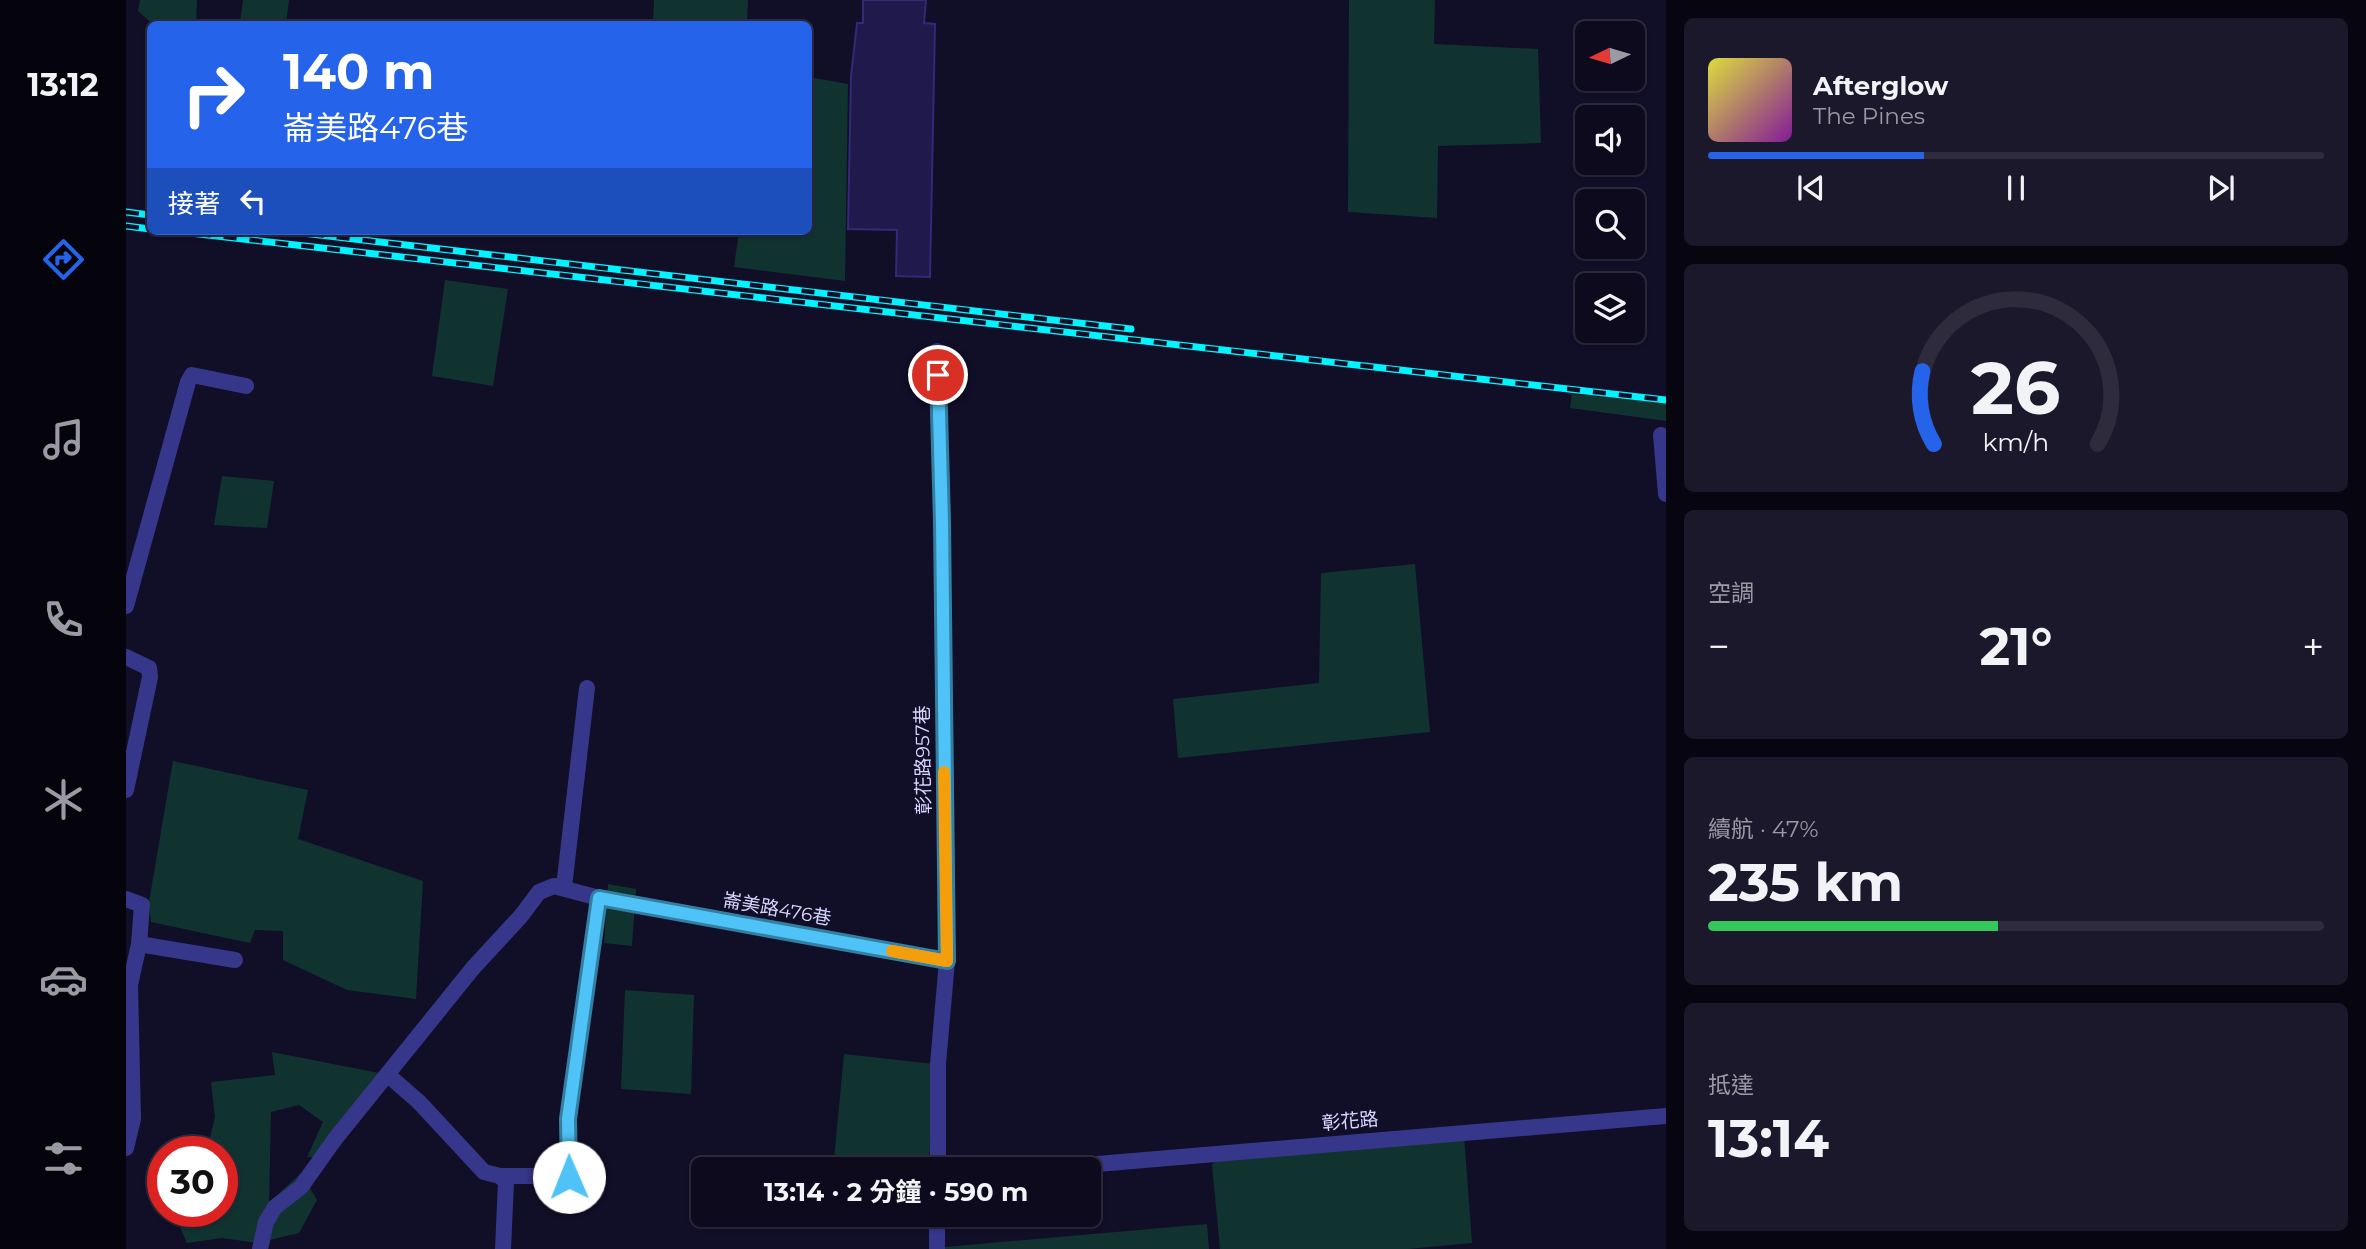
<!DOCTYPE html>
<html lang="zh-TW">
<meta charset="utf-8">
<style>
:root{--surface:#0d0a1e;--page:#1b182b;--text:#f1f3f6;--muted:#9a9aa4;--line:#2d2b3c;--accent:#2563eb}
body{margin:0;font-family:Montserrat,"Noto Sans TC",sans-serif;background:var(--page);color:var(--text);height:100vh;display:flex;flex-direction:column;font-size:26px;white-space:nowrap}
*{box-sizing:border-box;margin:0}
p{font-size:23px;color:var(--muted)}
.icon{flex:none;width:38px;height:38px;fill:none;stroke:currentColor;stroke-width:2;stroke-linecap:round;stroke-linejoin:round}
.map{position:relative;flex:1;overflow:hidden}
.details{display:flex;flex-direction:column;gap:18px;padding:18px;background:#070610;width:700px}
.details>*{flex:none}
.top-card{position:absolute;left:21px;top:21px;width:665px;height:214px;border-radius:10px;box-shadow:0 2px 5px #0004,0 0 0 2px var(--line);background:#2563eb;color:#fff;overflow:hidden}
.needle{width:46px;rotate:265deg}
.buttons{position:absolute;left:1449px;top:21px;display:grid;gap:14px}
.buttons a{display:grid;place-items:center;width:70px;height:70px;border-radius:10px;background:var(--surface);box-shadow:0 2px 5px #0004,0 0 0 2px var(--line);font-size:35px}
.speed{position:absolute;left:21px;top:1136px;display:flex;gap:14px;font-size:35px;font-weight:700;text-align:center}
.speed>*{display:grid;place-content:center;width:91px;height:91px;border-radius:50%;background:var(--surface);box-shadow:0 2px 5px #0004,0 0 0 2px var(--line);line-height:1}
.speed .limit{border:10px solid #d22;background:#fff;color:#111}
.pin{position:absolute;display:grid;place-items:center;width:60px;height:60px;color:#fff;margin:-30px;border:4px solid #fff;border-radius:50%;box-shadow:0 2px 7px #0007}
.me{position:absolute;width:77px;margin:-38px;rotate:359deg;stroke-linejoin:round;filter:drop-shadow(0 0 5px #0008)}
.turn{display:flex;align-items:center;gap:24px;height:147px;padding:0 21px;font-size:32px}
.turn .icon{width:91px;height:91px;stroke-width:2.5}
.turn b{display:block;font-size:49px;line-height:60px}
.then{display:flex;align-items:center;height:66px;padding:0 21px;background:#0003;gap:14px;font-size:26px}
.big{font-size:52px;font-weight:700;line-height:1.1}
.details .card{flex:1;display:flex;flex-direction:column;justify-content:center;gap:10px;min-width:0;padding:0 24px;border-radius:10px;background:var(--page)}
.details .dial{align-items:center;gap:0}
.dial svg{height:182px;overflow:visible;fill:none;stroke:var(--line);stroke-width:7;stroke-linecap:round;text-anchor:middle}
.dial text{fill:var(--text);stroke:none}
.song{display:flex;align-items:center;gap:21px}
.cover{width:84px;height:84px;border-radius:10px;background:linear-gradient(135deg,hsl(60 70% 55%),hsl(290 70% 35%))}
.played{height:7px;border-radius:4px;background:linear-gradient(90deg,var(--accent) 35%,var(--line) 35%)}
.keys{display:flex;justify-content:space-around;direction:ltr}
.heat{display:flex;justify-content:space-between;align-items:center;font-size:38px;direction:ltr}
.charge{height:10px;border-radius:5px;background:linear-gradient(90deg,#34c759 47%,var(--line) 0)}
.trip{position:absolute;left:565px;top:1157px;width:410px;height:70px;border-radius:10px;background:var(--surface);box-shadow:0 2px 5px #0004,0 0 0 2px var(--line);font-weight:700;line-height:70px;text-align:center}
main{display:flex;flex:1;min-height:0}
.menu{display:flex;flex-direction:column;width:126px;justify-content:space-around;align-items:center;background:#05040c;color:var(--muted)}
.menu .icon{width:49px;height:49px}
.menu .active{color:var(--accent)}
.menu b{font-size:32px;color:var(--text)}
.map>svg:first-child{display:block}
.green{fill:#103330}
.building{fill:#20194b;stroke:#342978;stroke-width:2}
.lines{fill:none;stroke-linecap:round;stroke-linejoin:round}
.minor{stroke:#36378a;stroke-width:16}
.rail-casing{stroke:#01f4ff;stroke-width:7}
.rail{stroke:#110e28;stroke-width:4.5;stroke-dasharray:13;stroke-linecap:butt}
.route-casing{stroke:#337fa1;stroke-width:18}
.route{stroke:#4fc3f7;stroke-width:12}
.slow{stroke:#f59e0b;stroke-width:12}
.labels{text-anchor:middle;dominant-baseline:central;stroke-width:7;stroke-linejoin:round;paint-order:stroke}
.street-label{font-size:19px;fill:#d8d5ff;stroke:#110e28}
</style>
<main>
<nav class="menu">
<b>13:12</b>
<svg class="icon active" aria-label="directions" viewBox="0 0 24 24"><path d="M12 3l9 9-9 9-9-9zM9 14v-3h6M13 9l2 2-2 2"/></svg>
<svg class="icon" aria-label="music" viewBox="0 0 24 24"><path d="M9 18V5l10-2v13"/><circle cx="6" cy="18" r="3"/><circle cx="16" cy="16" r="3"/></svg>
<svg class="icon" aria-label="phone" viewBox="0 0 24 24"><path d="M5 4h4l2 5-3 2q2 4 5 5l2-3 5 2v4C11 20 4 13 5 4z"/></svg>
<svg class="icon" aria-label="climate" viewBox="0 0 24 24"><path d="M12 3v18M4 7l16 10M4 17L20 7"/></svg>
<svg class="icon" aria-label="car" viewBox="0 0 24 24"><path d="M5 17H2v-5l4-1 3-4h7l3 4 3 1v5h-3M9 17h6M6 11h13"/><circle cx="7" cy="17" r="2"/><circle cx="17" cy="17" r="2"/></svg>
<svg class="icon" aria-label="filters" viewBox="0 0 24 24"><path d="M4 7h16M4 17h16"/><circle cx="9" cy="7" r="2"/><circle cx="15" cy="17" r="2"/></svg>
</nav>
<div class="map">
<svg width="1540" height="1249" viewBox="0 0 1540 1249">
<rect width="100%" height="100%" fill="#110e28"/>
<g class="green">
<path d="M14,0H71L70,24H30L24,22L12,11Z"/>
<path d="M117,0H163L160,24H114Z"/>
<path d="M528,0H622L621,24H527Z"/>
<path d="M1223,0H1309L1308,44L1412,49L1415,143L1312,146L1311,218L1222,212Z"/>
<path d="M683,77L722,84L719,281L608,267L613,231H682Z"/>
<path d="M319,280L382,289L367,386L306,376Z"/>
<path d="M1446,394L1540,403V421L1444,408Z"/>
<path d="M96,476L148,481L141,528L88,525Z"/>
<path d="M1289,564L1304,732L1052,758L1047,699L1193,683L1195,573Z"/>
<path d="M47,761L182,790L172,839L297,881L290,999L221,990L157,960V931L129,930L124,943L25,922L23,902Z"/>
<path d="M482,884L510,889L506,946L478,943Z"/>
<path d="M499,990L568,995L565,1094L495,1089Z"/>
<path d="M146,1052L253,1073L190,1157H181L197,1122L173,1105L145,1112L143,1203L175,1173L191,1200L173,1233L131,1243L96,1238L61,1243L48,1214L51,1211H96V1152L53,1151L57,1142H83L89,1117L85,1082L149,1075Z"/>
<path d="M718,1054L807,1064L803,1165L708,1159Z"/>
<path d="M1338,1135L1346,1243L1282,1249H1094L1086,1165L1092,1157Z"/>
<path d="M1081,1224L1083,1249H819V1247Z"/>
</g>
<path class="building" d="M737,0H800L798,23L809,24L804,277L770,276L771,230L722,229L725,76L731,23H737Z"/>
<g class="lines">
<g class="minor">
<path d="M811,351L816,522L821,961L812,1064V1169"/>
<path d="M1535,435L1540,494"/>
<path d="M0,606L62,382L66,375L120,386"/>
<path d="M0,657L23,668L24,677L0,790"/>
<path d="M438,887L461,688"/>
<path d="M0,899L16,905L13,944L4,985L7,1119L0,1148"/>
<path d="M13,944L109,960"/>
<path d="M262,1075L293,1102L358,1172L374,1176L380,1182L377,1249"/>
<path d="M912,1169L1540,1116"/>
<path d="M374,1176H443L442,1119L473,898"/>
<path d="M134,1249L140,1222L149,1207L175,1187L209,1139L347,968L395,916L413,892L428,886L473,898L821,961"/>
<path d="M811,1249V1214"/>
</g>
<defs>
<g id="rail">
<path d="M0,212L24,215"/>
<path d="M0,226L24,229"/>
<path d="M46,231L1540,400"/>
<path d="M159,231L1005,329"/>
</g>
</defs>
<use href="#rail" class="rail-casing"/>
<use href="#rail" class="rail"/>
</g>
<g class="lines">
<defs>
<path id="route" d="M443,1177L442,1119L473,898L821,961L816,522L812,375"/>
</defs>
<use href="#route" class="route-casing"/>
<use href="#route" class="route"/>
<path class="slow" d="M766,951L821,961L818,772"/>
</g>
<g class="labels">
<g class="street-label">
<text transform="translate(797 760) rotate(-91)">彰花路957巷</text>
<text transform="translate(651 909) rotate(10)">崙美路476巷</text>
<text transform="translate(1224 1121) rotate(-5)">彰花路</text>
</g>
</g>
</svg>
<div class="buttons">
<a><svg class="needle" viewBox="-14 -14 28 28"><path d="M0-13l5 13h-10z" fill="#e53935"/><path d="M0 13l5-13h-10z" fill="#9a9aa4"/></svg></a>
<a><svg class="icon" aria-label="sound" viewBox="0 0 24 24"><path d="M4 9h4l5-4v14l-5-4H4zM17 9q2 3 0 6"/></svg></a>
<a><svg class="icon" aria-label="search" viewBox="0 0 24 24"><circle cx="10" cy="10" r="6"/><path d="M15 15l6 6"/></svg></a>
<a><svg class="icon" aria-label="layers" viewBox="0 0 24 24"><path d="M12 4l9 5-9 5-9-5zM3 14l9 5 9-5"/></svg></a>
</div>
<div class="speed"><div class="limit">30</div></div>
<div class="pin" style="left:812px;top:375px;background:#d93025"><svg class="icon" aria-label="arrive" viewBox="0 0 24 24"><path d="M6 21V4h12l-3 4 3 4H6"/></svg></div>
<svg class="me" style="left:443px;top:1177px" viewBox="-20 -20 40 40"><circle r="19" fill="#fff"/><path d="M0-13L10 11 0 6-10 11z" fill="#4fc3f7"/></svg>
<div class="trip">13:14 · 2 分鐘 · 590 m</div>
<div class="top-card">
<div class="turn"><svg class="icon" aria-label="right" viewBox="0 0 24 24"><path d="M7 20v-9h11M14 6l5 5-5 5"/></svg><div><b>140 m</b>崙美路476巷</div></div>
<div class="then">接著<svg class="icon" aria-label="left" viewBox="0 0 24 24"><path d="M17 20v-9H6M10 6l-5 5 5 5"/></svg></div>
</div>
</div>
<section class="details">
<div class="card">
<div class="song"><i class="cover"></i><div><b>Afterglow</b><p>The Pines</p></div></div>
<div class="played"></div>
<div class="keys"><svg class="icon" aria-label="previous" viewBox="0 0 24 24"><path d="M18 5L8 12l10 7zM5 5v14"/></svg><svg class="icon" aria-label="pause" viewBox="0 0 24 24"><path d="M8 5v14M16 5v14"/></svg><svg class="icon" aria-label="next" viewBox="0 0 24 24"><path d="M6 5l10 7-10 7zM19 5v14"/></svg></div>
</div>
<div class="card dial"><svg viewBox="0 0 100 80">
<path d="M14 69A42 42 0 1 1 86 69"/>
<path d="M14 69A42 42 0 0 1 9 37" stroke="#2563eb"/>
<text x="50" y="56" font-size="32" font-weight="700">26</text>
<text x="50" y="72" font-size="11">km/h</text>
</svg></div>
<div class="card"><p>空調</p>
<div class="heat"><a>−</a><b class="big">21°</b><a>+</a></div>
</div>
<div class="card"><p>續航 · 47%</p><b class="big">235 km</b><div class="charge"></div></div>
<div class="card"><p>抵達</p><b class="big">13:14</b></div>
</section>
</main>
